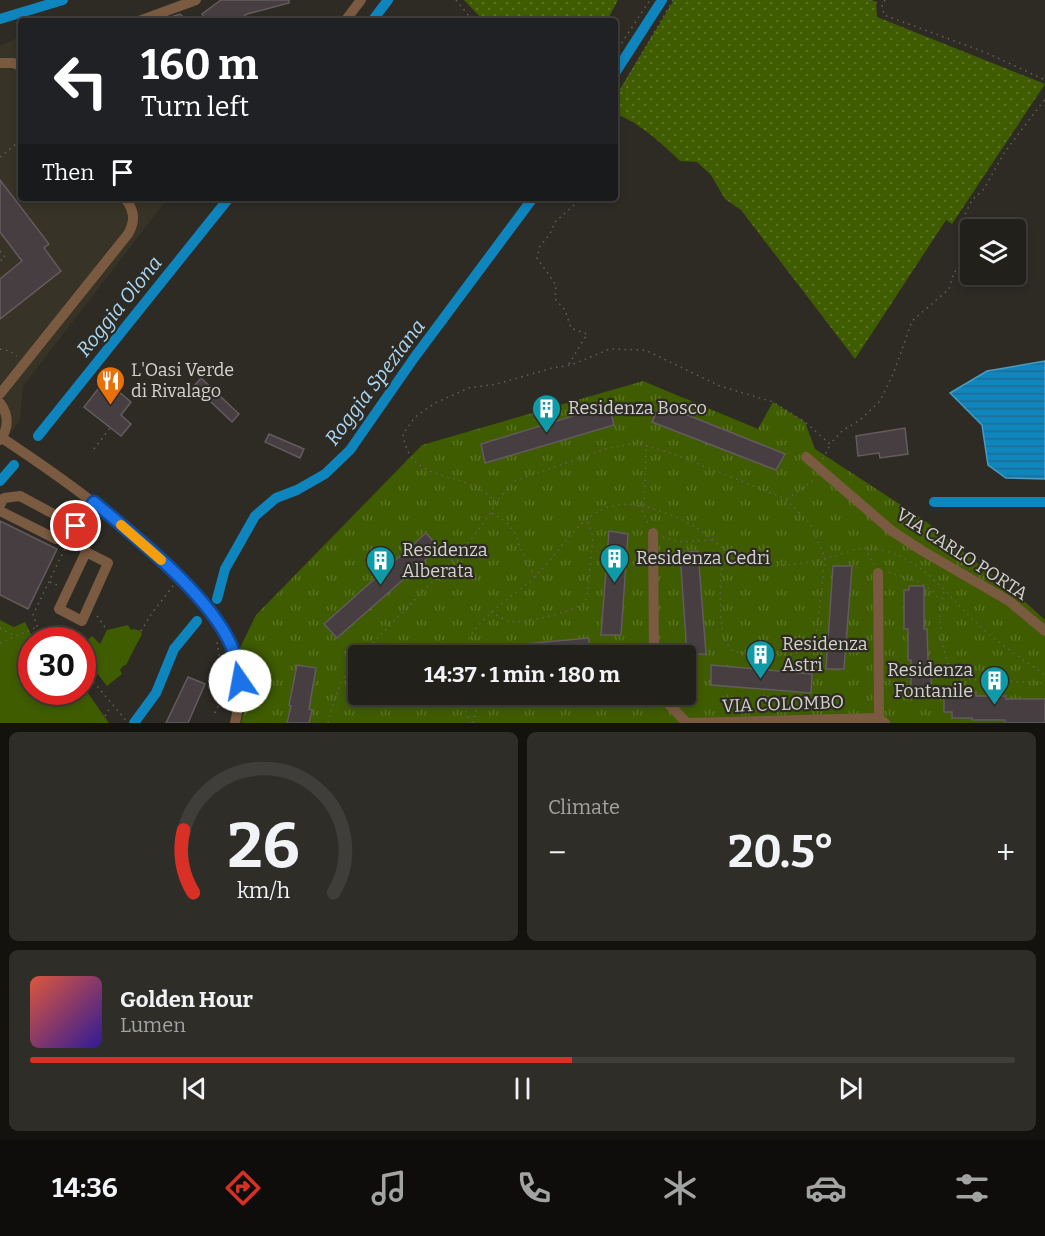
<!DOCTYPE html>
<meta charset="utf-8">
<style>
:root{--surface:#22201b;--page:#2e2d28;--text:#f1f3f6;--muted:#a2a3a3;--line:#3f3e3a;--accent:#d93025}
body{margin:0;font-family:Bitter,serif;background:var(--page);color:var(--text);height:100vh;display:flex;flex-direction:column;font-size:22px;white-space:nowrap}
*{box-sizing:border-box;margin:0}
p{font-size:20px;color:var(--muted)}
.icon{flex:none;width:33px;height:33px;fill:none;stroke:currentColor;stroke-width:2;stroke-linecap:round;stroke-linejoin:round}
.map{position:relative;height:723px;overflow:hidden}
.details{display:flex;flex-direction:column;gap:9px;padding:9px;background:#13120f;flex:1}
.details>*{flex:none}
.top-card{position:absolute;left:18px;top:18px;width:600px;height:183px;border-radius:6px;box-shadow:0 3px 9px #0003,0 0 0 2px var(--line);background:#202124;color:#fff;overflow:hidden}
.fabs{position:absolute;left:960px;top:219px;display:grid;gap:12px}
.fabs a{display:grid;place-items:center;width:66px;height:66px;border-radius:6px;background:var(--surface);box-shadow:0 3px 9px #0003,0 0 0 2px var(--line);font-size:30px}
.speed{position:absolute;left:18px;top:627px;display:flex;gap:12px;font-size:30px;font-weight:700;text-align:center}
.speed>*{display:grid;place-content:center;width:78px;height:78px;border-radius:50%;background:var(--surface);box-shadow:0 3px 9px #0003,0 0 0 2px var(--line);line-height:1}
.speed .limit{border:9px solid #d22;background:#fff;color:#111}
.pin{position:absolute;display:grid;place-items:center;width:51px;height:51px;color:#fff;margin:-26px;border:3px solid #fff;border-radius:50%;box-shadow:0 2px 6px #0007}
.me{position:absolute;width:66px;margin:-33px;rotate:348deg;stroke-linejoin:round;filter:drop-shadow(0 0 4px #0008)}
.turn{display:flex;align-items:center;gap:21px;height:126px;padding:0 24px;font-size:27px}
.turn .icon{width:78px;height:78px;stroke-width:2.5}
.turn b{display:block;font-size:42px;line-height:51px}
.then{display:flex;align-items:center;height:57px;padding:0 24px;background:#0003;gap:12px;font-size:22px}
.big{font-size:45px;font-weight:700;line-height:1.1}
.details .tile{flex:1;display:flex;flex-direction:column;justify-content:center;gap:9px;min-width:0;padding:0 21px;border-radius:9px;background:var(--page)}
.details .dial{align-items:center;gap:0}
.dial svg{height:156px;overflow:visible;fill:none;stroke:var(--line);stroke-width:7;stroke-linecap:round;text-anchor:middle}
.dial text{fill:var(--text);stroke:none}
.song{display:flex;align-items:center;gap:18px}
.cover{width:72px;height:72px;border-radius:9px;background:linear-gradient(135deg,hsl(10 70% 55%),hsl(250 70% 35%))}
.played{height:6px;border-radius:3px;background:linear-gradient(90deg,var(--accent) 55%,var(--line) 55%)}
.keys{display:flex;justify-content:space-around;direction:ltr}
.heat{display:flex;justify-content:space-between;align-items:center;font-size:33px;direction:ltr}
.details .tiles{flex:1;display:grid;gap:9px;grid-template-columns:1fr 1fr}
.tile:last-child{grid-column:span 2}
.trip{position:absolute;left:348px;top:645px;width:348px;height:60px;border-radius:6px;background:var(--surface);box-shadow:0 3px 9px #0003,0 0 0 2px var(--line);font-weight:700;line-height:60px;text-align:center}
.dock{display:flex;height:96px;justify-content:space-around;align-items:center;background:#0e0d0b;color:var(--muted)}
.dock .icon{width:42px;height:42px}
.dock .on{color:var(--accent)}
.dock b{font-size:27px;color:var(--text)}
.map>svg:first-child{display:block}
.built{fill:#373326}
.grass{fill:url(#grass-dots)}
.park{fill:url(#park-tufts);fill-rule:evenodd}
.pitch{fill:#3f5c00}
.water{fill:url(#water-rules);stroke:#4a9cc3;stroke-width:1.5}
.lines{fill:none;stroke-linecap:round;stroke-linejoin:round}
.canal{stroke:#0f85be;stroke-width:10}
.building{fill:#473e41;stroke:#645b5e;stroke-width:1.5}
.path{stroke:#62605a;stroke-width:1.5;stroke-dasharray:1.5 4.5;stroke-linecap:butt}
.minor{stroke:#7a5a40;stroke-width:10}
.route-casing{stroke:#114b97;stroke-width:15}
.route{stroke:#1a73e8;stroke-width:10}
.slow{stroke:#f59e0b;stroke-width:10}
.labels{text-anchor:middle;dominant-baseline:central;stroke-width:4.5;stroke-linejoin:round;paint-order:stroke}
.poi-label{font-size:18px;fill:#d5d3cf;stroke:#2d2b24;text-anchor:start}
.street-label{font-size:18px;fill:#d5d3cf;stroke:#2d2b24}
.water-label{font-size:20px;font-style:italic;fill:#abd8f6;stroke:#2d2b24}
</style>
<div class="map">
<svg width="1045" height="723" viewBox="0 0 1045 723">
<defs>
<pattern id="grass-dots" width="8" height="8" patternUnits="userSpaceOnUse" patternTransform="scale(1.5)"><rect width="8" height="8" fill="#3f5c00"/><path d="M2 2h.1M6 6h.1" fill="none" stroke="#5a7224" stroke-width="1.8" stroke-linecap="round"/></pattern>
<pattern id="park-tufts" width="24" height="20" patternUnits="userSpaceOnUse" patternTransform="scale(1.5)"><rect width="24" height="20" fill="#3f5c00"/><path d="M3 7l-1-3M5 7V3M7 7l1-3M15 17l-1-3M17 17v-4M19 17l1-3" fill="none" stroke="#5a7224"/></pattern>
<pattern id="water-rules" width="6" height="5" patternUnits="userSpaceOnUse" patternTransform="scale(1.5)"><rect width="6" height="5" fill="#0f85be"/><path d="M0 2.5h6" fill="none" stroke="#206c91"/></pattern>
</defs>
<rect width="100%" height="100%" fill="#2d2b24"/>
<path class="built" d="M21,36V198H168L23,386L20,421L0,445V46Z"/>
<g class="grass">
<path d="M464,0H618L607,21H484Z"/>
<path d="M674,0H872L876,2L877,17L1045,84L952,224L946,220L855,359L741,210L725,199L711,175L697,162L680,161C660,142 642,125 617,114L620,89Z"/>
</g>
<path class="park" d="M643,381L758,429L773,402L805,422L815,449L924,520L1023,600L1045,620V723H241L245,705L238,652L256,615L422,445ZM358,656H686V694H358Z"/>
<g class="pitch">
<path d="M0,620L14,627L25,622L32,636L39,640H32V692H82L83,686L109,723H0Z"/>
<path d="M128,625L131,630L133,629L141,631L142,634L126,665L123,666L120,670L122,674L107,686L83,655V644L92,636L100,644L107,630Z"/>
</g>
<path class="water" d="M1045,361V479L1006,478L988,465L982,425L950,393L987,371Z"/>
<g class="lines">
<g class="canal">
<path d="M0,19L63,0"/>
<path d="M372,21L388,0"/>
<path d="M615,73L662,0"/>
<path d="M38,436L229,198"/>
<path d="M0,481L14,465"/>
<path d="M934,502H1045"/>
<path d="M217,599L225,569L255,516L276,498L297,490L325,474L350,450L414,358L533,198"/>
<path d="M134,723L156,693L174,649L197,621"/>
</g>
</g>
<g class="building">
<path d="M221,0H289V3L247,14L238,21H206L202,14Z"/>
<path d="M180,14L187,21H167L171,17Z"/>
<path d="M0,180L49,244L44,248L61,271L0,319V279L22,261L0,232Z"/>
<path d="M109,375L123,385L118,391L131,402L121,415L131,424L121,436L84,407Z"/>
<path d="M201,378L239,414L232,422L194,386Z"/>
<path d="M660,404L785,454L776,470L652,422Z"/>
<path d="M609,405L614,425L485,463L481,444Z"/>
<path d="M905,428L908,454L880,458L879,453L858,456L856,436Z"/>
<path d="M269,434L304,449L300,458L265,442Z"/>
<path d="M0,521L57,549L28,609L0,595Z"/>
<path d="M609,531L628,534L621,635H601Z"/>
<path d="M426,533L439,548L337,638L324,624Z"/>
<path d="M698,551L706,654H687L680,553Z"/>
<path d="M833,566H852L844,669H826Z"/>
<path d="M909,586H924V629H927L928,660H931V691H911V660H908V629H904V590H909Z"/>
<path d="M589,638V656H488L487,647Z"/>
<path d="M297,665L316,668L309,709L312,710L309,723H287L291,706L289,705Z"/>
<path d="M711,665L812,674L811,693L711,685Z"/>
<path d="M188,677L205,684L188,723H166Z"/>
<path d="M944,692H976V696H1006V699H1045V723H1005V720H972V718H952V712H944Z"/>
</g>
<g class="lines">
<g class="path">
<path d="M456,0L473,21"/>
<path d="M870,0L881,5"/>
<path d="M885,0L882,5L884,15L987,53L1045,80"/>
<path d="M615,53L650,0"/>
<path d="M615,100L673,0"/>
<path d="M0,157L16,144"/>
<path d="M0,251L5,257L0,261"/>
<path d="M0,349L10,351L17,356"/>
<path d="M569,364L587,334L571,328L565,310L555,299L556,285L537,258L540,246L550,234L555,222L582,198"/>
<path d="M94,449L110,428"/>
<path d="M823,459L830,445"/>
<path d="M787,499L815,479"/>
<path d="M496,502C491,498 486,492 481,490C450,471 409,480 403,434L415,417L435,403L469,388L497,384L552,368L571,365L610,349L645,350L720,386L773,402L805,422L830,444L842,431L860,420L880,401L894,372L912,321L949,289L954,272L964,267L970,249L963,232L965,214L972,200L984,189L1004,153L1045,99"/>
<path d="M639,505L649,525"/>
<path d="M644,505L646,447"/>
<path d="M492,513L505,521L515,533L521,550L535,577"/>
<path d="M663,537L679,542L711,540"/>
<path d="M865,548L874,565"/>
<path d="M889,572C908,579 930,582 940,601"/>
<path d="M50,582L59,586"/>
<path d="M944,592C935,618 943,649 951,674L977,680L1045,683"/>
<path d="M491,612C497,615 503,620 509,621C526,624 570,612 585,603L588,589L593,537L587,519"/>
<path d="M97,616L107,630"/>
<path d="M0,628L14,636"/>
<path d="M141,631L152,613L173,586"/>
<path d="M55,640L40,634L33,615L66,546"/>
<path d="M0,643L37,627"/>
<path d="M360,656L440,574L472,538L491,512L496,502L515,481L605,449L637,443L671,453L786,499L811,525L825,558L817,630C812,639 805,649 796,653C787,658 740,655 732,650C731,649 727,644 726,643C719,630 720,588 721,574C722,567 726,559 728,552"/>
<path d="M463,656C467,625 507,601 528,583C567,550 584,491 647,507C664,512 682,518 697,528C716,541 734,562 759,565C783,568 812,562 835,556C845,553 857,548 866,548C874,548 886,551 893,553C931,567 954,604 983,629C1002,646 1024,660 1045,675"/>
<path d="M351,667L358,668"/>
<path d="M82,668L128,723"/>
<path d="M87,672L90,666"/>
<path d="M460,694L470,723"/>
<path d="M215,713L225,691L217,642"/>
<path d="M105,716L111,706"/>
<path d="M328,723C334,699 341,676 358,658"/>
<path d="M473,723L480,694"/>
</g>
<g class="minor">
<path d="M139,21L196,0"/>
<path d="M345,21L361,0"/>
<path d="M0,63H13L21,66"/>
<path d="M0,394L128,234C136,220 134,210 125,198"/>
<path d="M0,403C9,415 9,428 0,440"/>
<path d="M2,438C67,481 129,526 183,582C202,602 222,621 232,647C242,671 241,698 235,723"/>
<path d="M806,457L892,531L921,550L1009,601L1045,631"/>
<path d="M0,505L4,498L20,496L76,526L86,552L59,609L82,621L108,563L86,552"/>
<path d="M0,511L56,539L61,536L66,527L76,526L94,502"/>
<path d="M653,533L654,656"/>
<path d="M878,573L879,718"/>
<path d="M659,694L687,723L879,718L885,723"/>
</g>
</g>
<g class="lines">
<defs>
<path id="route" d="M76,526L94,502C138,539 208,594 231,645C236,657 238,669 240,681"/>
</defs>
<use href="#route" class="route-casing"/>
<use href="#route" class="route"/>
<path class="slow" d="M121,525L161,560"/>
</g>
<defs>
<symbol id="restaurant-pin" viewBox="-11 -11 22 30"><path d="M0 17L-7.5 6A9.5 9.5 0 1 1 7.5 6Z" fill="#e8710a" stroke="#2d2b24"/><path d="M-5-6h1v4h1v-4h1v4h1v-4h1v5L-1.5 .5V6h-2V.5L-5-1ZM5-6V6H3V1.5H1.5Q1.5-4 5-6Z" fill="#fff"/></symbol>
<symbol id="building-pin" viewBox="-11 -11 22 30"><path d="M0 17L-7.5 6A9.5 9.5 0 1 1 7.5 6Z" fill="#0f9aa8" stroke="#2d2b24"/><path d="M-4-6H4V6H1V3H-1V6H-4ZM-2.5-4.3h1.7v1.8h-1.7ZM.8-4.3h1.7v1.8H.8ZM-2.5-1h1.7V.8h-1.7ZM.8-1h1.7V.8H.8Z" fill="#fff"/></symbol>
</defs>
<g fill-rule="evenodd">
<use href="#restaurant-pin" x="94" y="364" width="33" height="45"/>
<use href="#building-pin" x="530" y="392" width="33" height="45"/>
<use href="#building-pin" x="598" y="542" width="33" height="45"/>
<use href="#building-pin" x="364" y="544" width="33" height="45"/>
<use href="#building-pin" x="744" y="638" width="33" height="45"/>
<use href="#building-pin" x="978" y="664" width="33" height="45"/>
</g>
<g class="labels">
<g class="poi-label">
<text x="131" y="370">L'Oasi Verde<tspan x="131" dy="21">di Rivalago</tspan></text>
<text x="568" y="408">Residenza Bosco</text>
<text x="402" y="550">Residenza<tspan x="402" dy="21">Alberata</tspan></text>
<text x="636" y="558">Residenza Cedri</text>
<text x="782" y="644">Residenza<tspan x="782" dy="21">Astri</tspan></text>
<text x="973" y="670" text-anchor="end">Residenza<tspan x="973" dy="21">Fontanile</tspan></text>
</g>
<g class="street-label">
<text transform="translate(962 554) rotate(33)">VIA CARLO PORTA</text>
<text transform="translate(783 704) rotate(-2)">VIA COLOMBO</text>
</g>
<g class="water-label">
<text transform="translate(119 306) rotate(-51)">Roggia Olona</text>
<text transform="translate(375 382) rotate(-53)">Roggia Speziana</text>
</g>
</g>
</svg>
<div class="fabs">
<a><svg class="icon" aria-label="layers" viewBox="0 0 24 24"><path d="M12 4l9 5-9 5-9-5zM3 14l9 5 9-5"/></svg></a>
</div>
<div class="speed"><div class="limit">30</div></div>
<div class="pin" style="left:76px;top:526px;background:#d93025"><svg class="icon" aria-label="arrive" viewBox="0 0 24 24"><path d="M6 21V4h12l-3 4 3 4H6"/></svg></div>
<svg class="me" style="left:240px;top:681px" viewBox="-20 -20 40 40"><circle r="19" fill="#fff"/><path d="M0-13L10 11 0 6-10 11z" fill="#1a73e8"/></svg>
<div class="trip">14:37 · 1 min · 180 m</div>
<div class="top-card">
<div class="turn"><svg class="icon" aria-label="left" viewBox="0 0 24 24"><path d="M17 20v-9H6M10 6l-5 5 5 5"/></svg><div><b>160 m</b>Turn left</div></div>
<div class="then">Then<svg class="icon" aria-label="arrive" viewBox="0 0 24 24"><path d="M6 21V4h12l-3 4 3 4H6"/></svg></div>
</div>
</div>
<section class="details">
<div class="tiles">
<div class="tile dial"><svg viewBox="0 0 100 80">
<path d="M14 69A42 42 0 1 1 86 69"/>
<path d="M14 69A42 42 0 0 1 9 37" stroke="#d93025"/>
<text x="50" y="56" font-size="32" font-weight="700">26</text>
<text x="50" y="72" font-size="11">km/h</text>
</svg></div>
<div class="tile"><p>Climate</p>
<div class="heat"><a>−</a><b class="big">20.5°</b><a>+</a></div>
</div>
<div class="tile">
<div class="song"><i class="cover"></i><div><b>Golden Hour</b><p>Lumen</p></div></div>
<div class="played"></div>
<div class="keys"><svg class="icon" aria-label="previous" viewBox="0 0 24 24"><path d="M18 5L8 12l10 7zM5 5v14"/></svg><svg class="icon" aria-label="pause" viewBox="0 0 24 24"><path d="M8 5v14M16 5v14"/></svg><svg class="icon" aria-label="next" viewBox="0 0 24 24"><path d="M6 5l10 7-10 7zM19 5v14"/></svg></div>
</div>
</div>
</section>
<nav class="dock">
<b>14:36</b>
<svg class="icon on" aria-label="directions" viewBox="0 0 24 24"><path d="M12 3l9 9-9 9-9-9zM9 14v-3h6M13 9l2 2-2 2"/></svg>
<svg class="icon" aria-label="music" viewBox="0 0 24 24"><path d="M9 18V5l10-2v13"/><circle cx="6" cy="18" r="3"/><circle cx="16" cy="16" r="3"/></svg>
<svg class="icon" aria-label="phone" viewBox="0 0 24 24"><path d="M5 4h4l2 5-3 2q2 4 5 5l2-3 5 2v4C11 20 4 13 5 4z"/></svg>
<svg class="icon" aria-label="climate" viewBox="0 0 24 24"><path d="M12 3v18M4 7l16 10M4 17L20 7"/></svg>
<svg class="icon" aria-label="car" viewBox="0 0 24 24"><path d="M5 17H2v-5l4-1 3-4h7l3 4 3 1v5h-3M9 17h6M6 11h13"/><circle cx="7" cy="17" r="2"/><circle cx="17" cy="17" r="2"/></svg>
<svg class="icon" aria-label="filters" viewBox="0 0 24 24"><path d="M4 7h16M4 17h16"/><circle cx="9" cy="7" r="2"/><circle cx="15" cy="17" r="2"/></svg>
</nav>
